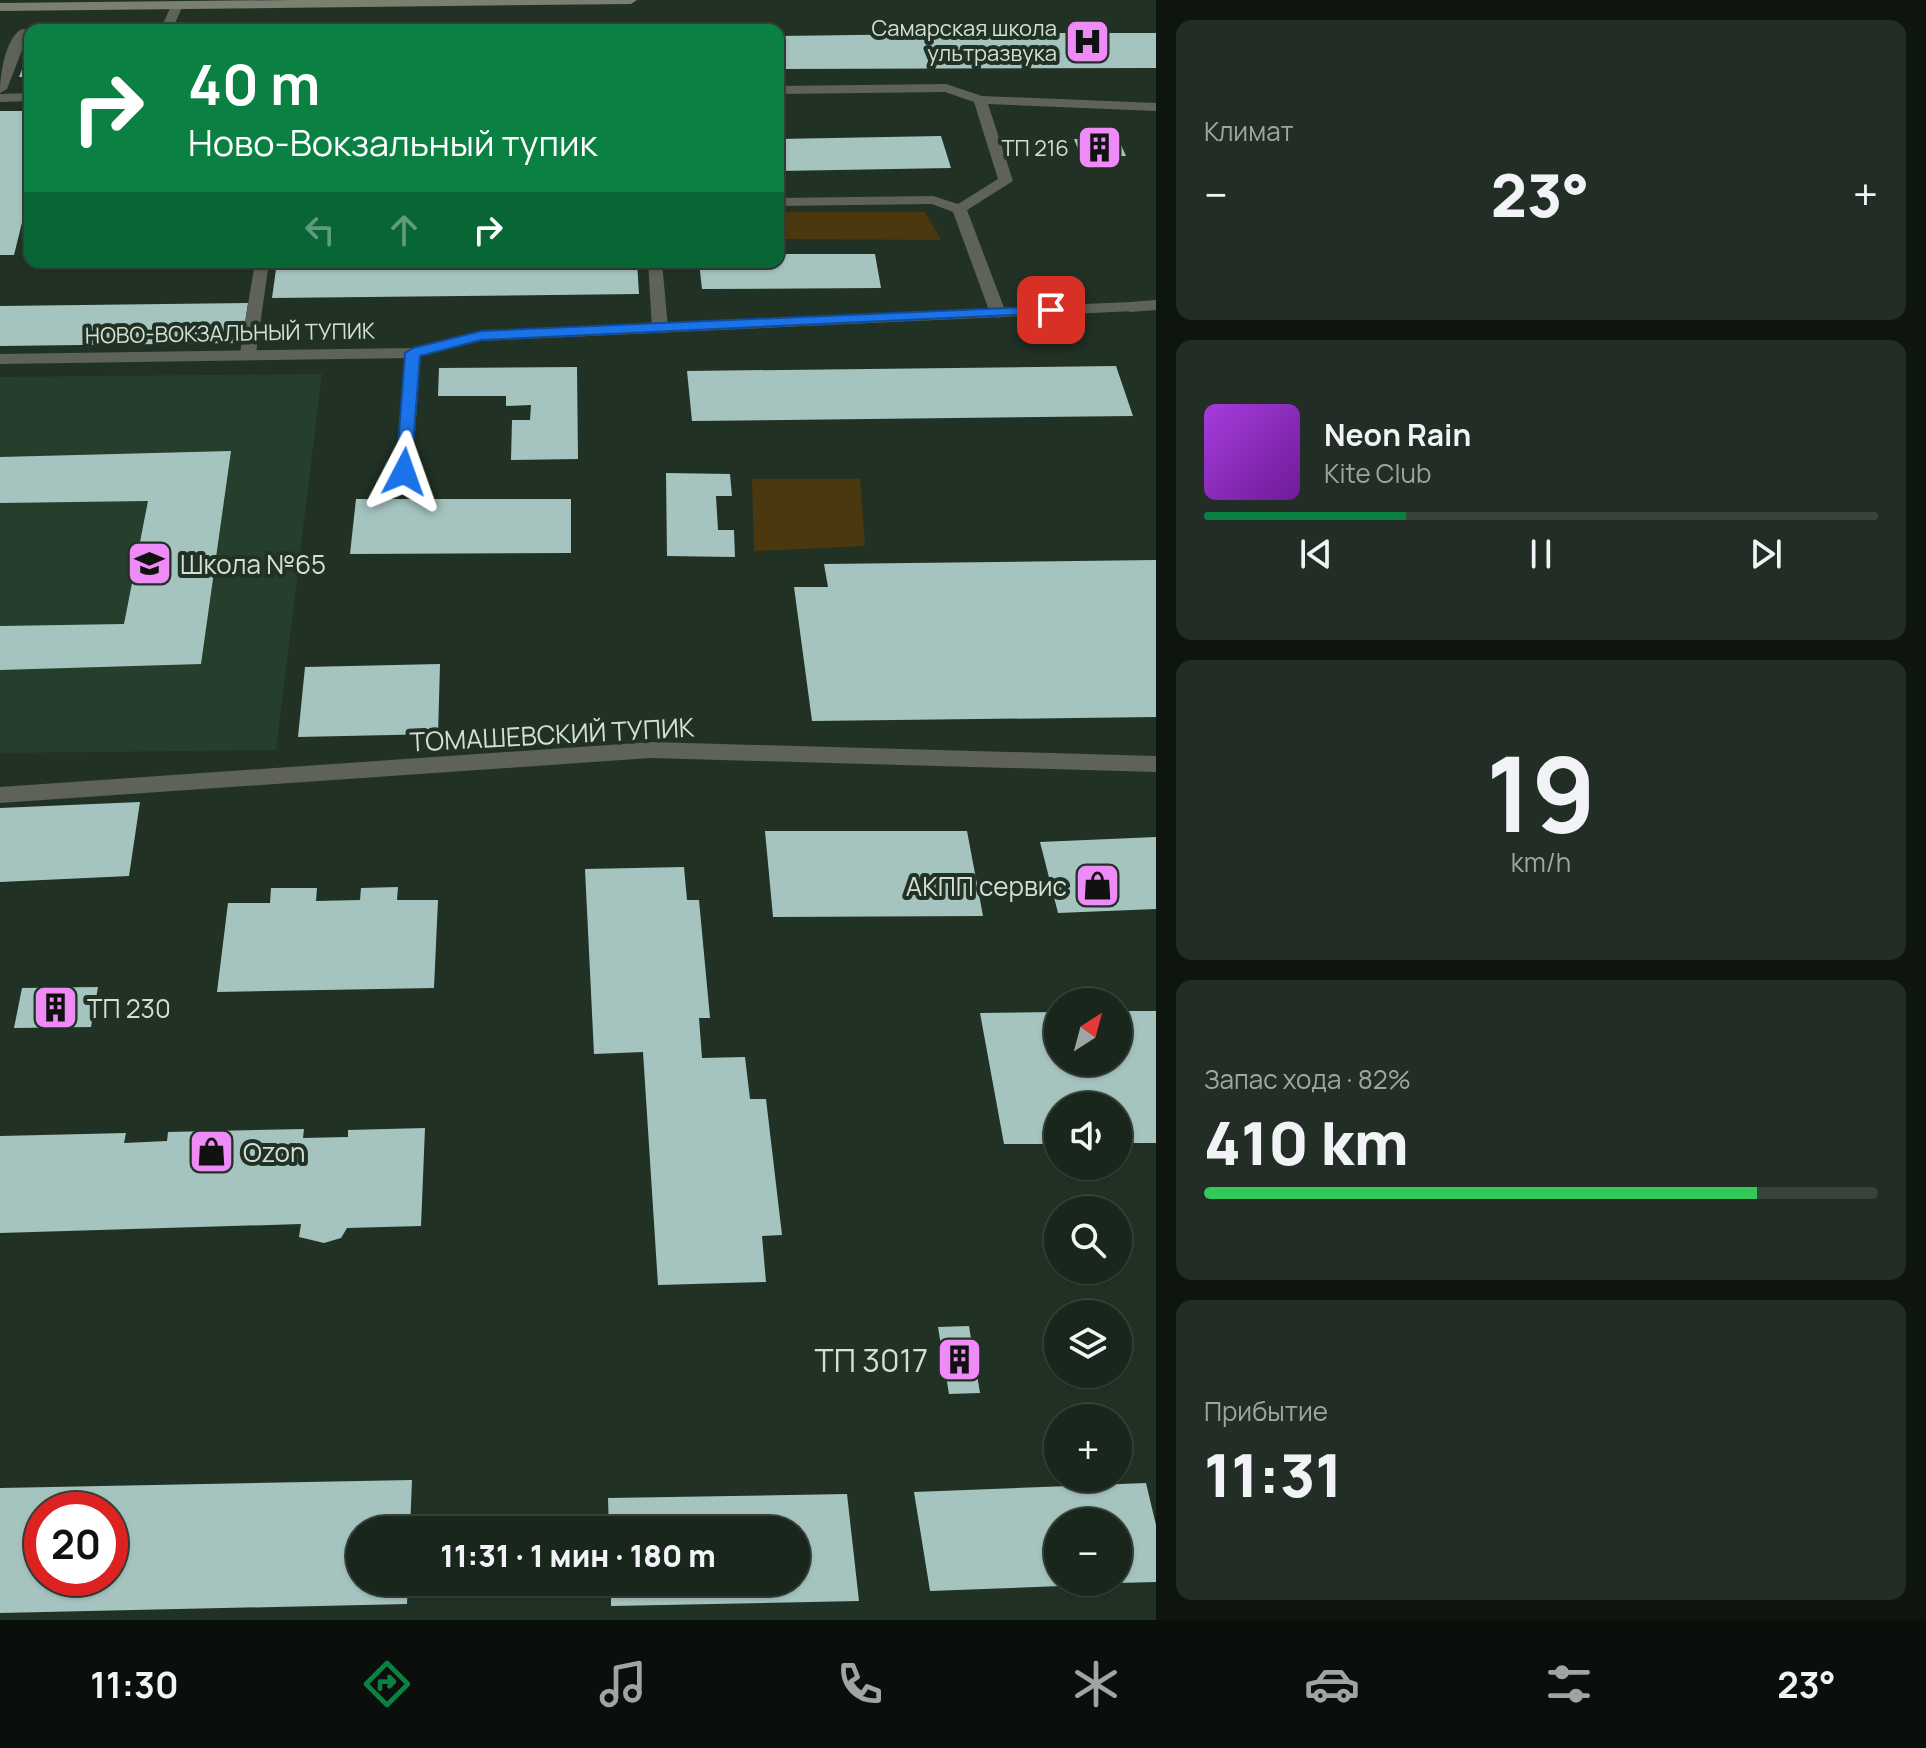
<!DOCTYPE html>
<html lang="ru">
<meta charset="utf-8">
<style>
:root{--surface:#19261c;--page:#222e25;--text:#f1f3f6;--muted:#9fa5a3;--line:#37433b;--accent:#0b8043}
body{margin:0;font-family:Manrope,sans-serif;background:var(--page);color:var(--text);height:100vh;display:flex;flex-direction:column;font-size:30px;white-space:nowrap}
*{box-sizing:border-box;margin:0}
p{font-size:26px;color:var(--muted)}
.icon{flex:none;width:44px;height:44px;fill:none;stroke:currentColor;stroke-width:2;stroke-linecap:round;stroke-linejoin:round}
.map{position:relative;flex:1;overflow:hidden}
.panel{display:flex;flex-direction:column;gap:20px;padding:20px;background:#0e150f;width:770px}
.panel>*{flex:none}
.banner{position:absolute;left:24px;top:24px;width:760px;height:244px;border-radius:16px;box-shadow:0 2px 6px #0004,0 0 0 2px var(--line);background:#0b8043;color:#fff;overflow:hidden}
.needle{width:52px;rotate:36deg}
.buttons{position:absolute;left:1044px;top:988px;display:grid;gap:16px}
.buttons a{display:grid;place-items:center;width:88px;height:88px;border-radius:50%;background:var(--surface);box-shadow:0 2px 6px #0004,0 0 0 2px var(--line);font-size:40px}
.speed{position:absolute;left:24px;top:1492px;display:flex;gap:16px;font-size:40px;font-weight:700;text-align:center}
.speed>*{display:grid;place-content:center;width:104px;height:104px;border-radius:50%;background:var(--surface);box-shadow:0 2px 6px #0004,0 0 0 2px var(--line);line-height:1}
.speed .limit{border:12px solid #d22;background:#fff;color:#111}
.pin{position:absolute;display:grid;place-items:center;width:68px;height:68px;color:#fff;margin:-34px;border-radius:16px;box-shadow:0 4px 12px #0006}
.me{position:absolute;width:88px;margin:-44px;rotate:4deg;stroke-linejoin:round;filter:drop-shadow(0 0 6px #0008)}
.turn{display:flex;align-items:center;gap:28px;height:168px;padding:0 32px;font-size:36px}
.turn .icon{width:104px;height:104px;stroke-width:2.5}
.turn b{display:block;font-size:56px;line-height:68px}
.lanes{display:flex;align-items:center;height:76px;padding:0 32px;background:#0003;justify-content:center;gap:40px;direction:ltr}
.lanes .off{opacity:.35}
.big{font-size:60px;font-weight:800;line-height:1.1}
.panel .tile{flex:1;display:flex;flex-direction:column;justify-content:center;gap:12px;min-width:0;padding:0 28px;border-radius:16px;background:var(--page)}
.panel .dial{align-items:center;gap:0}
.dial b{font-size:104px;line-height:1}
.song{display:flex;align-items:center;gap:24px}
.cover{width:96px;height:96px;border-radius:12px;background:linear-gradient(135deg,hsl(280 70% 55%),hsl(280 70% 35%))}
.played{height:8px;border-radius:4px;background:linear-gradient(90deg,var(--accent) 30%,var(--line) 30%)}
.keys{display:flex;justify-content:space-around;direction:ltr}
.heat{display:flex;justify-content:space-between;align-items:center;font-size:44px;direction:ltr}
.charge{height:12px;border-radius:6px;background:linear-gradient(90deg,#34c759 82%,var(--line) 0)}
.trip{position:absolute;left:346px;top:1516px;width:464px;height:80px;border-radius:40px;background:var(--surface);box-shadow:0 2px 6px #0004,0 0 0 2px var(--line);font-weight:800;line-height:80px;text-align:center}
.menu{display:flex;height:128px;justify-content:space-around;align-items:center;background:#0a0f0b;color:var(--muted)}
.menu .icon{width:56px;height:56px}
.menu .current{color:var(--accent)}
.menu b{font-size:36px;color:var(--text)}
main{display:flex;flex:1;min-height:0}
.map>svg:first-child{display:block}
.built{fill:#263e2c}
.green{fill:#4b380f}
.building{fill:#a5c4c0;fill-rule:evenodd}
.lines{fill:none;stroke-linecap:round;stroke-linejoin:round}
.service{fill:#5f6258;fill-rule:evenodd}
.minor{fill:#5f6258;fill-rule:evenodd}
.secondary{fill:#7b7f70;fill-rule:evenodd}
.route{fill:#1a73e8;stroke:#114b97;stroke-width:2}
.labels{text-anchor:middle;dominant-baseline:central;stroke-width:8;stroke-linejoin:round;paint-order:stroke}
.far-poi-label{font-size:22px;fill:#d4dfd6;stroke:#213225;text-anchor:end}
.far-street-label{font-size:22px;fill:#d4dfd6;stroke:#213225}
.poi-label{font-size:26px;fill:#d4dfd6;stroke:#213225;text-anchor:start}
.street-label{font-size:26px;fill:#d4dfd6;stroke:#213225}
.near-poi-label{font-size:32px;fill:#d4dfd6;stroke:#213225;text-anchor:end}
</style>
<main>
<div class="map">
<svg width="1156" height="1620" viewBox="0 0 1156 1620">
<rect width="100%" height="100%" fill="#213225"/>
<path class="built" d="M322,374L276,750L0,753V377Z"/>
<g class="green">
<path d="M778,212H925L941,240L778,239Z"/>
<path d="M752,479H860L865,546L754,551Z"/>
</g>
<g class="building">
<path d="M1014,33H1156V68L778,69V36Z"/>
<path d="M30,49V77H19Z"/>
<path d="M0,111H30V190L14,255H0Z"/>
<path d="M941,136L951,168L778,171V139Z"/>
<path d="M1118,138L1126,156L1081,157L1074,139Z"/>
<path d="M778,254H875L881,288L702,289L699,262H778Z"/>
<path d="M277,262H637L639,294L272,298Z"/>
<path d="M248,303L242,343L0,346V306Z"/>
<path d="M1116,366L1133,416L692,421L687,371Z"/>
<path d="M577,367L578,459L511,460L512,420H530L531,405L506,406V396H438L439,368Z"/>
<path d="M231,451L201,664L0,670V626L124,624L148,501L0,503V457Z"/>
<path d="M666,473L730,474L732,496H716L718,530H734L735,557L667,556Z"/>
<path d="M356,499H571V553L350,554Z"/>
<path d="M1156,560V717L812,721L794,587H828L824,564Z"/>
<path d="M440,664L438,734L298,737L305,667Z"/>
<path d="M140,802L129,876L0,882V808Z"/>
<path d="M765,831H967L983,916L773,917Z"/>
<path d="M1156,837V909L1058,913L1040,842Z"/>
<path d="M684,867L687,900H699L710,1018H699L702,1058L745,1057L750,1099H766L782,1235L762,1236L766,1282L658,1285L643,1052L594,1054L585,869Z"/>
<path d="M398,887L397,900H438L434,988L217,992L228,903H270L271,888H317L316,901L360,900L361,888Z"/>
<path d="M98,987L91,1027L14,1028L22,988Z"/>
<path d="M1118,1011H1156V1143H1118V1106H1058V1144H1004L980,1013L1058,1012V1062H1118Z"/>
<path d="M425,1128L421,1226L347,1228L341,1238L324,1243L299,1237L301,1224L0,1233V1136L126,1133L124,1143L167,1141L168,1132L304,1129L303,1138L348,1137V1130Z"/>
<path d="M969,1326L980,1393L949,1394L938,1327Z"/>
<path d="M412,1480L410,1530H360V1582H408L407,1604L0,1613V1488ZM42,1510H110V1578H42Z"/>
<path d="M1146,1483L1156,1525V1582L1118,1583V1522H1058V1582H1087L1088,1585L930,1591L914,1492Z"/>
<path d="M847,1494L859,1601L611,1606V1582H796V1530H609L608,1498Z"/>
</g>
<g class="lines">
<g class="service">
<path d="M173,2L183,5L172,30H160Z"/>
<path d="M22,29L33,30H30V37H27L7,89L0,93C0,75 5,38 22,29Z"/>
<path d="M946,84L982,96L1156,103V111L988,104L1013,181L967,210L1006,313L998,318L990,313L953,212L932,204L778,206V198L933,196L958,204L998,179L974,102L945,92L778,94V86Z"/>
<path d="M30,93V101L0,102V94Z"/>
<path d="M255,262H269L256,353L248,358L240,353Z"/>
<path d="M648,262H662L668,328L660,333L652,328Z"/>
<path d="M1156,300V310L1130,312L1122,307L1130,302Z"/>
<path d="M413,348L421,353L412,472L404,478L396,472L405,353Z"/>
</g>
<g class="minor">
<path d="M1130,302L1135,303V311L481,341L413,358L0,364V354L413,348L481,331Z"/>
<path d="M651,742L1156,756V772L651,758L0,803V787Z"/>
</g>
<path class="secondary" d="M291,0H637L631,4L0,11V3Z"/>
</g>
<path class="route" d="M1051,306L1058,310L1056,313L481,340L420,356L411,472L404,477L396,472L405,353L413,348L481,331Z"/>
<defs>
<symbol id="hospital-square" viewBox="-11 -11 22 22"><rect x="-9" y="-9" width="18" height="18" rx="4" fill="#ef8bf6" stroke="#213225"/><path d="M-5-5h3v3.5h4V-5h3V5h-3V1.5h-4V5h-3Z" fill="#111"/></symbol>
<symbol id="building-square" viewBox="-11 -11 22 22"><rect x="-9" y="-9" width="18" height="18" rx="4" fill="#ef8bf6" stroke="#213225"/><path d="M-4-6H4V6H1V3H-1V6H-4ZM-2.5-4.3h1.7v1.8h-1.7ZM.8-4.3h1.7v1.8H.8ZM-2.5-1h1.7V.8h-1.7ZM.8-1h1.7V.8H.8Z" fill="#111"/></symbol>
<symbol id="school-square" viewBox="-11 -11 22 22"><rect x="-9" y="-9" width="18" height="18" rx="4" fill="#ef8bf6" stroke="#213225"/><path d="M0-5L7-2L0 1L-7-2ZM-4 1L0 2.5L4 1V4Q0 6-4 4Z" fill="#111"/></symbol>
<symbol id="shop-square" viewBox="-11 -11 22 22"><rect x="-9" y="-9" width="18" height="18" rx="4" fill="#ef8bf6" stroke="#213225"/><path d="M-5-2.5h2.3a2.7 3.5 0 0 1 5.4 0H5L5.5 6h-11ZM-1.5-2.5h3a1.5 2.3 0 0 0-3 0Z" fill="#111"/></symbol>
</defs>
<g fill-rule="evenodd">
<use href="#hospital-square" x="1062" y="16" width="51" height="51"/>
<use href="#building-square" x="1074" y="122" width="51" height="51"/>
<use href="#school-square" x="124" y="538" width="51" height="51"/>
<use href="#shop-square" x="1072" y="860" width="51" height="51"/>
<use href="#building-square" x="30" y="982" width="51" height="51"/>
<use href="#shop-square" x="186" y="1126" width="51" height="51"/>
<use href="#building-square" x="934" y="1334" width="51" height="51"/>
</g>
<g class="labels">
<g class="far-poi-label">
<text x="1057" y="28">Самарская школа<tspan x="1057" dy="25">ультразвука</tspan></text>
<text x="1069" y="148">ТП 216</text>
</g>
<g class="far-street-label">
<text transform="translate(230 333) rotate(-1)">НОВО-ВОКЗАЛЬНЫЙ ТУПИК</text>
</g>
<g class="poi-label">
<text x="180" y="564">Школа №65</text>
<text x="1067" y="886" text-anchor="end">АКПП сервис</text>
<text x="87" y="1008">ТП 230</text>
<text x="243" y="1152">Ozon</text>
</g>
<g class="street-label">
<text transform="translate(552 734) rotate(-3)">ТОМАШЕВСКИЙ ТУПИК</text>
</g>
<g class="near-poi-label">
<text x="928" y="1360">ТП 3017</text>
</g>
</g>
</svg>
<div class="buttons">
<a><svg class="needle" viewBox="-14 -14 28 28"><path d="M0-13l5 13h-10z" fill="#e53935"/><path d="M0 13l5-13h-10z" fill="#9fa5a3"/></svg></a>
<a><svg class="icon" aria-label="sound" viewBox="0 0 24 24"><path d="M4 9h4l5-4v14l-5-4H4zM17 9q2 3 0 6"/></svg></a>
<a><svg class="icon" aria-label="search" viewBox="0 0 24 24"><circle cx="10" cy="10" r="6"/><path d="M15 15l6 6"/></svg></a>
<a><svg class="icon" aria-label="layers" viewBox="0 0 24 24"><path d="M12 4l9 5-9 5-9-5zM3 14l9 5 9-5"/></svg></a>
<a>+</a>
<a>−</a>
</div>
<div class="speed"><div class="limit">20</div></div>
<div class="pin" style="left:1051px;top:310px;background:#d93025"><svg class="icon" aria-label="arrive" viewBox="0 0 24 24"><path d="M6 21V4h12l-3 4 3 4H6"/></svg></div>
<svg class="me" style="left:404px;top:472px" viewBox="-20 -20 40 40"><path d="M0-17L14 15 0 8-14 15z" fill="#1a73e8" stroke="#fff" stroke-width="4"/></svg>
<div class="trip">11:31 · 1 мин · 180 m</div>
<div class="banner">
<div class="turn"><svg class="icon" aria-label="right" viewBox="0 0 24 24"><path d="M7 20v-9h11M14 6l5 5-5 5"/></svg><div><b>40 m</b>Ново-Вокзальный тупик</div></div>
<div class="lanes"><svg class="icon off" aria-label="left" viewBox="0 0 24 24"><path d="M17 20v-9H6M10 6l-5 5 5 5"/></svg><svg class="icon off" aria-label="ahead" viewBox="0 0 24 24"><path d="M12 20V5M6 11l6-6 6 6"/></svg><svg class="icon" aria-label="right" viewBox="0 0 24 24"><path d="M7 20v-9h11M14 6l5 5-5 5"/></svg></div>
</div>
</div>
<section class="panel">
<div class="tile"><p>Климат</p>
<div class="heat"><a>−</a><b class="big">23°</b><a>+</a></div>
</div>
<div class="tile">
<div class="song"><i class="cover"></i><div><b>Neon Rain</b><p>Kite Club</p></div></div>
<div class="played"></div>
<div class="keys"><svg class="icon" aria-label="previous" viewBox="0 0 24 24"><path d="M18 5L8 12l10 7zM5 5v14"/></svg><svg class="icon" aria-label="pause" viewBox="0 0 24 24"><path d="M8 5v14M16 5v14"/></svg><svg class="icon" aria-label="next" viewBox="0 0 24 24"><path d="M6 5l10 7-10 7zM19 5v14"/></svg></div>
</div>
<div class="tile dial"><b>19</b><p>km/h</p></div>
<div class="tile"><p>Запас хода · 82%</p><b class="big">410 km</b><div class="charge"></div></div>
<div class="tile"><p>Прибытие</p><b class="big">11:31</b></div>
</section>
</main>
<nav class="menu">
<b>11:30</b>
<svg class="icon current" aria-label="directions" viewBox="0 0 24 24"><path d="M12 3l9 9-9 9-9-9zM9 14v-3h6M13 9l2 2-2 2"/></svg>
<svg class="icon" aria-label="music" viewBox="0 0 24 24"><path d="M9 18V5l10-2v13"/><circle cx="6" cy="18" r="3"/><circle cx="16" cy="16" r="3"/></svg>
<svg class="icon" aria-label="phone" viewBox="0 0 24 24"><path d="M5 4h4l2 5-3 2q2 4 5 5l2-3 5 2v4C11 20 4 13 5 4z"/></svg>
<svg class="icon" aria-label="climate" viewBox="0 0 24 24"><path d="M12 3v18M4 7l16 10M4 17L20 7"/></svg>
<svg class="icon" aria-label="car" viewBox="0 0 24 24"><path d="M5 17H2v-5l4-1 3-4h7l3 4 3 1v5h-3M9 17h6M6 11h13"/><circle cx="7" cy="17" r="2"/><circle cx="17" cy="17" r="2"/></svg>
<svg class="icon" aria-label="filters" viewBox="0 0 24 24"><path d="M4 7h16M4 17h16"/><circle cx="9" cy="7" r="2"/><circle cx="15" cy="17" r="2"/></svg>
<b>23°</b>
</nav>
